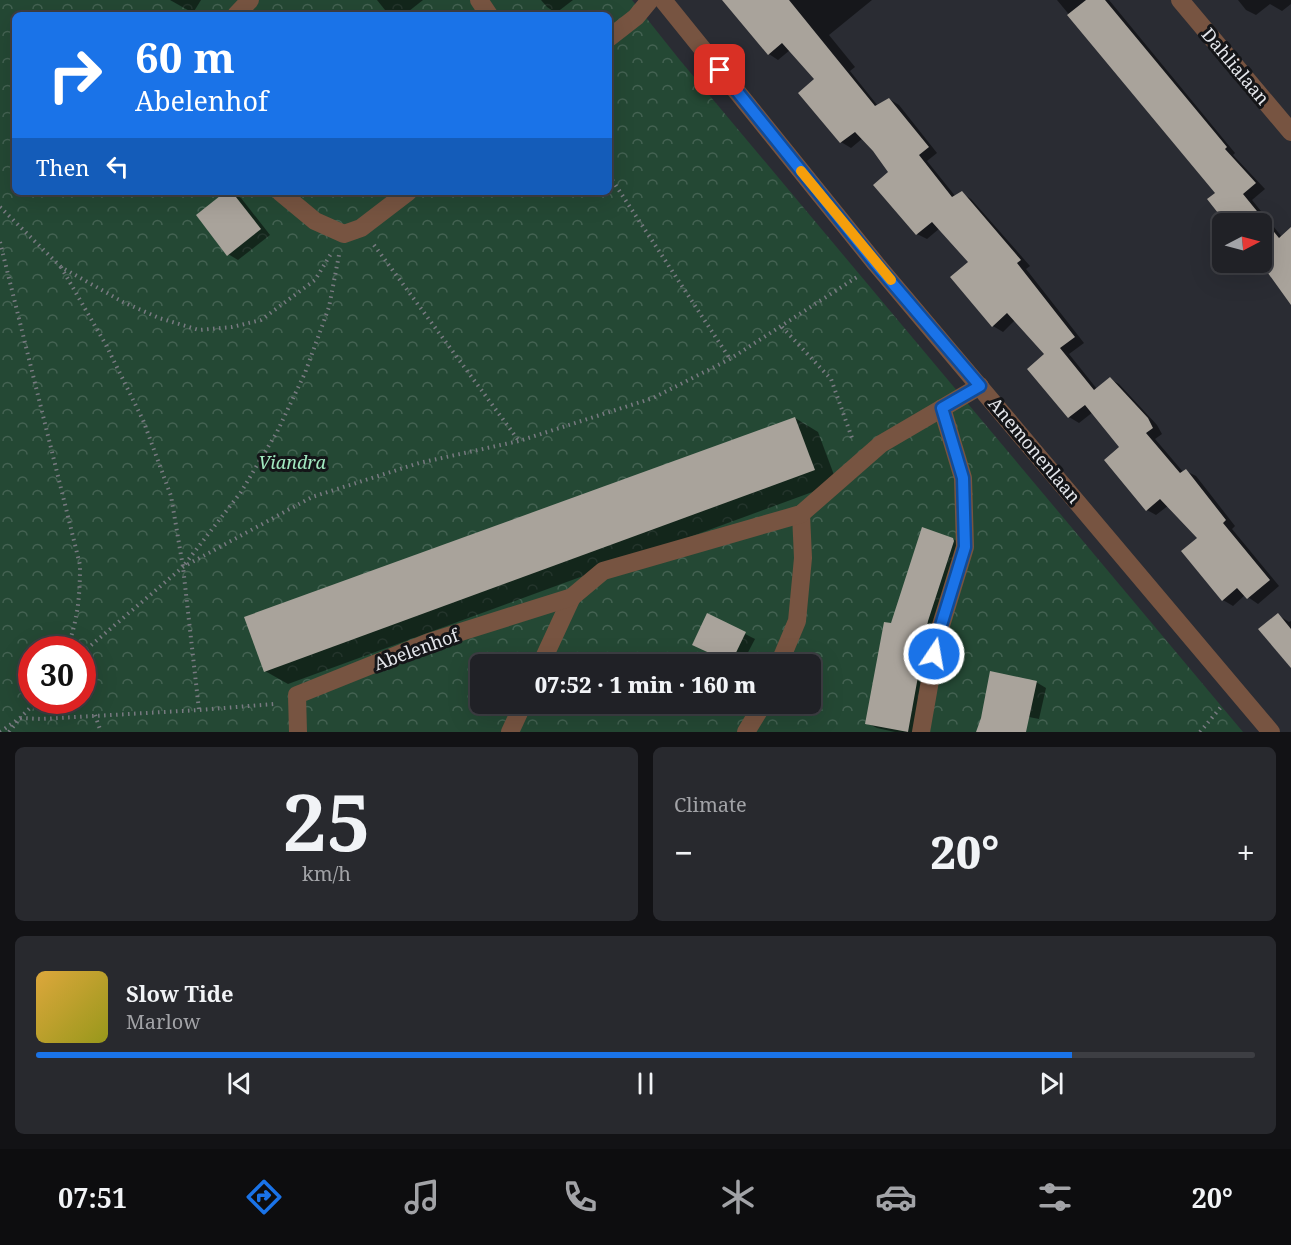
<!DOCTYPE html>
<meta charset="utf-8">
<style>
:root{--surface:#202126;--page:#28292e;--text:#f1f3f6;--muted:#a2a3a7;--line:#3d3e43;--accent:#1a73e8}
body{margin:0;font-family:"Noto Serif",serif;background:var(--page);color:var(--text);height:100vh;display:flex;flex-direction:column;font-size:22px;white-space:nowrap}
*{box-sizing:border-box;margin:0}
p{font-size:20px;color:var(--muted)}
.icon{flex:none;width:33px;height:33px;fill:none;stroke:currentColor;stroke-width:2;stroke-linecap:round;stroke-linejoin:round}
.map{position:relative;height:732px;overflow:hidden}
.drawer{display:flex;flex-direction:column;gap:15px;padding:15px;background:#121215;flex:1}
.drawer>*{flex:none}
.top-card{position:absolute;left:12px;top:12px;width:600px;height:183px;border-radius:9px;box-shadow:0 6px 24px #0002,0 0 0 2px var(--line);background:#1a73e8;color:#fff;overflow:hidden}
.needle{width:39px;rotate:84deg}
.controls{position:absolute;left:1212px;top:213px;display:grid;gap:12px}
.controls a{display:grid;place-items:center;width:60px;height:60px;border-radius:9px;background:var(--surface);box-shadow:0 6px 24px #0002,0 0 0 2px var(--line);font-size:30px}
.speed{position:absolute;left:18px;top:636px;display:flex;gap:12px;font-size:30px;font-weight:700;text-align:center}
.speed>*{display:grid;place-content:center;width:78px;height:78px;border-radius:50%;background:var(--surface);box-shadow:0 6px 24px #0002,0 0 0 2px var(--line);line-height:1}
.speed .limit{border:9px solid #d22;background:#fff;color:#111}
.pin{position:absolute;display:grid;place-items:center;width:51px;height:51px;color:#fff;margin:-26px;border-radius:12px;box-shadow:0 3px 9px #0006}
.me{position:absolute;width:66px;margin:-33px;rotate:12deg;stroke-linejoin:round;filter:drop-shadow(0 0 4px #0008)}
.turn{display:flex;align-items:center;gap:21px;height:126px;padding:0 24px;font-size:27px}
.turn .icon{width:78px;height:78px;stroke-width:2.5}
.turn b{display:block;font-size:42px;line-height:51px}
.then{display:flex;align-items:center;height:57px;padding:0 24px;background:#0003;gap:12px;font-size:22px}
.big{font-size:45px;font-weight:800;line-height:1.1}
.drawer .card{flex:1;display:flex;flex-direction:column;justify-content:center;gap:9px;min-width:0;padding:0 21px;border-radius:9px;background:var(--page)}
.drawer .dial{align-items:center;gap:0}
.dial b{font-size:78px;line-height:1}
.song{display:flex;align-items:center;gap:18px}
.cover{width:72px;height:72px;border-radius:9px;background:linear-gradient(135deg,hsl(40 70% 55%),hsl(60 70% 35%))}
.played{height:6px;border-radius:3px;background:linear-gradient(90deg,var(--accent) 85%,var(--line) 85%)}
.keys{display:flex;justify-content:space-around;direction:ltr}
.heat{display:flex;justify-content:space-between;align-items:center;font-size:33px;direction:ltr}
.drawer .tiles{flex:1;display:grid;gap:15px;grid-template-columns:1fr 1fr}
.card:last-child{grid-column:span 2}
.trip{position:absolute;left:470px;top:654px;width:351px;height:60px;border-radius:9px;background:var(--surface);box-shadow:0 6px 24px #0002,0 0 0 2px var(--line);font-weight:800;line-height:60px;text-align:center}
.dock{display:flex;height:96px;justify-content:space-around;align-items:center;background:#0d0d0f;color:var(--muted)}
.dock .icon{width:42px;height:42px}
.dock .active{color:var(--accent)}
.dock b{font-size:27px;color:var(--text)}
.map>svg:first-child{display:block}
.park{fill:url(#park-crowns);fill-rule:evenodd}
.shadow{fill:#0007}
.building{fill:#a9a39b}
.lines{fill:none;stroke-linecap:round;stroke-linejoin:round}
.path{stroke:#787a81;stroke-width:4;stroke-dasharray:1.5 4.5;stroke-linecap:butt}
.street{stroke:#775441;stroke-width:18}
.route-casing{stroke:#114b97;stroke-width:15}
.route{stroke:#1a73e8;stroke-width:10}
.slow{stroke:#f59e0b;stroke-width:10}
.labels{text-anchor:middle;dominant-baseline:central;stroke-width:6;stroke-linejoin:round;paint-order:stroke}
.street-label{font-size:18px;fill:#e4e6eb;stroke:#141518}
.park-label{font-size:18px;font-style:italic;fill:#a2eac1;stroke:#141518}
</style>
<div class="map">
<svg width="1291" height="732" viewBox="0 0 1291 732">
<defs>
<pattern id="park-crowns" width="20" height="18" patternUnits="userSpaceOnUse" patternTransform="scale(1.5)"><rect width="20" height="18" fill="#244834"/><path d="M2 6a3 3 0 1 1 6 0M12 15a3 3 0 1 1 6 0" fill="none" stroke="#446252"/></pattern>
</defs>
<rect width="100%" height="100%" fill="#2a2c33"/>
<path class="park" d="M0,0H632L679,59L1243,732H0ZM15,15H609V192H15ZM32,650H82V700H32ZM480,664H810V704H480Z"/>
<g class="shadow">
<path d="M170,0H201L193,13Z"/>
<path d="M377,0H423L404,15H389Z"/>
<path d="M541,0H573L556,13L547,7Z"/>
<path d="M743,0H872L829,35L855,67L850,71L878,106L889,99L899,105L937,153L927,161L956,197L962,193L971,199L1030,266L1026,269L1084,343L1069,354L1097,389L1110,379L1119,384L1157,425L1162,434L1155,439L1184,473L1186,471L1196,476L1235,526L1232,529L1279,586L1258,604L1245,595L1233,606L1223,600L1200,538L1169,505L1156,515L1147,510L1121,447L1093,412L1079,423L1069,417L1029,369L1046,355L1015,320L1003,332L993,326L952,277L970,263L940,228L927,239L917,234L891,173L863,138L851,148L841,142L816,79L790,50L778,60L769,54Z"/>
<path d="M1057,0H1109L1235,153L1233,155L1265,189L1252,200L1282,237L1291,229V300L1265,265L1262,267L1254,262H1262V224H1222V226L1215,217L1220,213L1217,193Z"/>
<path d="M1238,0H1291V4L1282,11L1270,4L1256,15L1246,10Z"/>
<path d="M231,192L241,198L270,235L238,260L228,254Z"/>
<path d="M795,418L818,432L837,483L288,684L265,671Z"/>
<path d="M953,539L962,544L919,732H895L877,728L867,723L892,625Z"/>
<path d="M708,615L755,639L742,664H735L703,650Z"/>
<path d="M1278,615L1289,622L1291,621V665Z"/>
<path d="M1036,682L1046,688L1039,719L1029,717L1024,732H978Z"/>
</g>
<g class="building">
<path d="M722,0H789L875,106L889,98L929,147L919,155L952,197L962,191L1021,260L1017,263L1075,337L1060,348L1094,390L1110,377L1148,418L1153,428L1146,433L1180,473L1186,469L1226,520L1223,523L1270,580L1247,599L1237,588L1222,601L1181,551L1197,538L1160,499L1146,511L1104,460L1119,447L1085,405L1068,418L1027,369L1044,354L1007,313L992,327L950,277L968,262L932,222L916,235L873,185L888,172L873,151L855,132L840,143L798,93L814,79L782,43L768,55Z"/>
<path d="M1086,0H1105L1227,147L1225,149L1256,183L1243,194L1279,238L1291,227V305L1260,262L1262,224H1222V228L1213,217L1218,213L1207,199L1215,193L1067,15Z"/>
<path d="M225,192H232L261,229L227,256L196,215Z"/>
<path d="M795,417L815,470L264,672L244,617Z"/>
<path d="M922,527L953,538L954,541L928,621L908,732L865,724L884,622L891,623Z"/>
<path d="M707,613L746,632L731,663L692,645Z"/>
<path d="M1278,613L1291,629V668L1258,629Z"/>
<path d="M990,671L1037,681L1026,732H976L981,718Z"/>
</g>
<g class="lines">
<g class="path">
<path d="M609,175L730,359"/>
<path d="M0,207L61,267L123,302L159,318L199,330L232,327L261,320L315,280L332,252"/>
<path d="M0,242L80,565C80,595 78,622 66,650"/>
<path d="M374,245L519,441"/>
<path d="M61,267L106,345L143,420L171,496L183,567L199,710"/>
<path d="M782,327L831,379L852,438"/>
<path d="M185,564L241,492L277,432L305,373L329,307L339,255"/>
<path d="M82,653L183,567L312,497L419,463L519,441L653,398L730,359L857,277"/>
<path d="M95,715L101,732"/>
<path d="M0,732L20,718L38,700"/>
<path d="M9,732L20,718L41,719L199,710L274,704"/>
<path d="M1200,732L1221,707"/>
</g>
<g class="street">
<path d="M479,0L489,15"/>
<path d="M663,0L876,264L1271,732"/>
<path d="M1180,0L1291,132"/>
<path d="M236,15L250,0"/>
<path d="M609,38L636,17L650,0"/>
<path d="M280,192L315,221L344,234L361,228L408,192"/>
<path d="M541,664L572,597"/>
<path d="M779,664L797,621L803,558L801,514"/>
<path d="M298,732L297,695L429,642L572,597L603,571L801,514L881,444L980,386"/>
<path d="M510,732L523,704"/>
<path d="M746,732L763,704"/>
<path d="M921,732L938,635L965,547L963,478L942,408"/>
</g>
</g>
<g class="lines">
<defs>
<path id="route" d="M720,70L876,264L980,386L942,408L963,478L965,547L938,635L934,654"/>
</defs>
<use href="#route" class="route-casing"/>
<use href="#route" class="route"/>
<path class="slow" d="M801,171L891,280"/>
</g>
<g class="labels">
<g class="street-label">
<text transform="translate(1236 66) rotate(50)">Dahlialaan</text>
<text transform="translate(1035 450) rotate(50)">Anemonenlaan</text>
<text transform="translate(416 649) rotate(-20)">Abelenhof</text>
</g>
<g class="park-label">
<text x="292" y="462">Viandra</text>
</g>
</g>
</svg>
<div class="controls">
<a><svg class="needle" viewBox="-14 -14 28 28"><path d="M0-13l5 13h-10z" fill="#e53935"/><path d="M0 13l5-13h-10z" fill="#a2a3a7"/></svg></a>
</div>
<div class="speed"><div class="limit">30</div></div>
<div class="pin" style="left:720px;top:70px;background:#d93025"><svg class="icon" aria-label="arrive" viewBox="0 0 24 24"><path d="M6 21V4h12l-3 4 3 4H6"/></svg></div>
<svg class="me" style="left:934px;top:654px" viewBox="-20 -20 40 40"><circle r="17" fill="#1a73e8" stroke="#fff" stroke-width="3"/><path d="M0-11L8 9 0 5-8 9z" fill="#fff"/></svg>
<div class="trip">07:52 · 1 min · 160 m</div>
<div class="top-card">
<div class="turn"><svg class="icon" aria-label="right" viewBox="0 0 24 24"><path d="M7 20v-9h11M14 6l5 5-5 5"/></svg><div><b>60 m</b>Abelenhof</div></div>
<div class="then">Then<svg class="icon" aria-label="left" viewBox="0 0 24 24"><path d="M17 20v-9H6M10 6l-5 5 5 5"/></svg></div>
</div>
</div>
<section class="drawer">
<div class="tiles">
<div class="card dial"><b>25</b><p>km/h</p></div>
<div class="card"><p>Climate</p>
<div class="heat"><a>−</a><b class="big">20°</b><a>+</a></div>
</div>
<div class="card">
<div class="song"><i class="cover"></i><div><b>Slow Tide</b><p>Marlow</p></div></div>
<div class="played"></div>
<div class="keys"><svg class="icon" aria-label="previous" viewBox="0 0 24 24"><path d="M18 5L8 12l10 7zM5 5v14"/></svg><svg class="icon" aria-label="pause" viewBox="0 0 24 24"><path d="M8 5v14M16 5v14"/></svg><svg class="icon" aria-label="next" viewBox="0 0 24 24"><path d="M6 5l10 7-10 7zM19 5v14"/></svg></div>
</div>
</div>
</section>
<nav class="dock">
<b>07:51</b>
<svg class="icon active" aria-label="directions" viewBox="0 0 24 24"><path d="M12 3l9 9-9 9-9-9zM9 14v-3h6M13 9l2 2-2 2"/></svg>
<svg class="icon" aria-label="music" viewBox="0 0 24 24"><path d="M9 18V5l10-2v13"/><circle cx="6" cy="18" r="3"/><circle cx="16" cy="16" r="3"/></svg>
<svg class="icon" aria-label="phone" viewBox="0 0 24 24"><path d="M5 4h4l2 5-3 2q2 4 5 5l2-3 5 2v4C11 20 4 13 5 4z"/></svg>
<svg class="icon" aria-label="climate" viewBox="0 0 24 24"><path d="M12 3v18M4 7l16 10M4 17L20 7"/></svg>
<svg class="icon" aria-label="car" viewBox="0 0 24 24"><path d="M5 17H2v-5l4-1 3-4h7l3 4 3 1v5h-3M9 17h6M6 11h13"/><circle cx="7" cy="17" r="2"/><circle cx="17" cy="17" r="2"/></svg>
<svg class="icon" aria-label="filters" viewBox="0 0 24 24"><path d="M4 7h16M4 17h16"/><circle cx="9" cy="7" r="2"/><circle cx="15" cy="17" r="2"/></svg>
<b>20°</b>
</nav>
